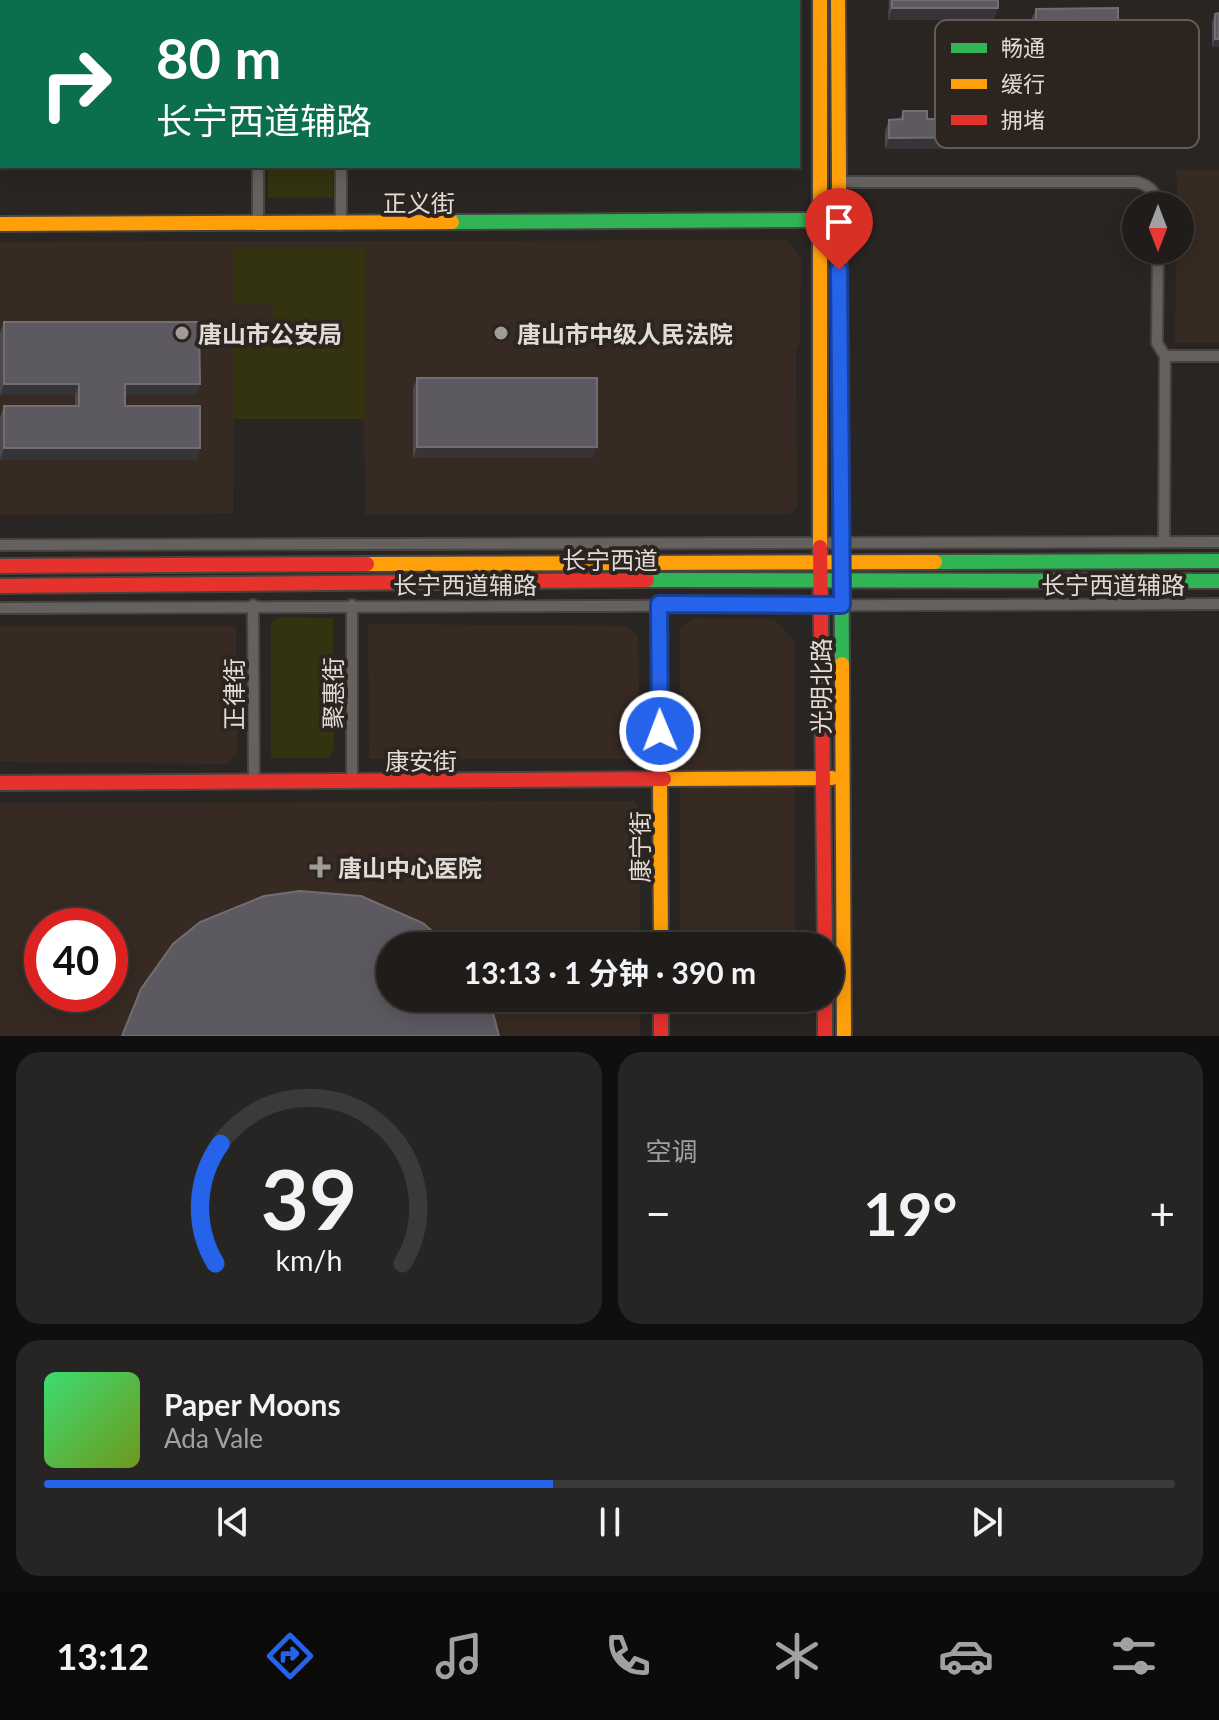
<!DOCTYPE html>
<html lang="zh">
<meta charset="utf-8">
<style>
:root{--surface:#1f1c1a;--page:#272523;--text:#f1f3f6;--muted:#a1a1a2;--line:#3c3a39;--accent:#2563eb}
body{margin:0;font-family:Lato,"Noto Sans SC",sans-serif;background:var(--page);color:var(--text);height:100vh;display:flex;flex-direction:column;font-size:30px;white-space:nowrap}
*{box-sizing:border-box;margin:0}
p{font-size:26px;color:var(--muted)}
.icon{flex:none;width:44px;height:44px;fill:none;stroke:currentColor;stroke-width:2;stroke-linecap:round;stroke-linejoin:round}
.map{position:relative;height:1036px;overflow:hidden}
.details{display:flex;flex-direction:column;gap:16px;padding:16px;background:#110f0e;flex:1}
.details>*{flex:none}
.banner{position:absolute;left:0px;top:0px;width:800px;height:168px;box-shadow:0 4px 20px #0003,0 0 0 2px var(--line);background:#0b6e4f;color:#fff;overflow:hidden}
.needle{width:52px;rotate:180deg}
.buttons{position:absolute;left:1122px;top:192px;display:grid;gap:16px}
.buttons a{display:grid;place-items:center;width:72px;height:72px;border-radius:50%;background:var(--surface);box-shadow:0 4px 20px #0003,0 0 0 2px var(--line);font-size:40px}
.speed{position:absolute;left:24px;top:908px;display:flex;gap:16px;font-size:40px;font-weight:700;text-align:center}
.speed>*{display:grid;place-content:center;width:104px;height:104px;border-radius:50%;background:var(--surface);box-shadow:0 4px 20px #0003,0 0 0 2px var(--line);line-height:1}
.speed .limit{border:12px solid #d22;background:#fff;color:#111}
.pin{position:absolute;display:grid;place-items:center;width:68px;height:68px;color:#fff;margin:-82px -34px;border-radius:50% 50% 50% 0;rotate:-45deg;box-shadow:0 0 8px #0007}
.pin .icon{rotate:45deg}
.me{position:absolute;width:88px;margin:-44px;rotate:359deg;stroke-linejoin:round;filter:drop-shadow(0 0 6px #0008)}
.turn{display:flex;align-items:center;gap:28px;height:168px;padding:0 24px;font-size:36px}
.turn .icon{width:104px;height:104px;stroke-width:2.5}
.turn b{display:block;font-size:56px;line-height:68px}
.big{font-size:60px;font-weight:700;line-height:1.1}
.details .card{flex:1;display:flex;flex-direction:column;justify-content:center;gap:12px;min-width:0;padding:0 28px;border-radius:24px;background:var(--page)}
.details .dial{align-items:center;gap:0}
.dial svg{height:208px;overflow:visible;fill:none;stroke:var(--line);stroke-width:7;stroke-linecap:round;text-anchor:middle}
.dial text{fill:var(--text);stroke:none}
.song{display:flex;align-items:center;gap:24px}
.cover{width:96px;height:96px;border-radius:12px;background:linear-gradient(135deg,hsl(140 70% 55%),hsl(80 70% 35%))}
.played{height:8px;border-radius:4px;background:linear-gradient(90deg,var(--accent) 45%,var(--line) 45%)}
.keys{display:flex;justify-content:space-around;direction:ltr}
.heat{display:flex;justify-content:space-between;align-items:center;font-size:44px;direction:ltr}
.details .tiles{flex:1;display:grid;gap:16px;grid-template-columns:1fr 1fr}
.card:last-child{grid-column:span 2}
.trip{position:absolute;left:376px;top:932px;width:468px;height:80px;border-radius:40px;background:var(--surface);box-shadow:0 4px 20px #0003,0 0 0 2px var(--line);font-weight:700;line-height:80px;text-align:center}
.tabs{display:flex;height:128px;justify-content:space-around;align-items:center;background:#0c0b0a;color:var(--muted)}
.tabs .icon{width:56px;height:56px}
.tabs .active{color:var(--accent)}
.tabs b{font-size:36px;color:var(--text)}
.map>svg:first-child{display:block}
.built{fill:#372a23;fill-rule:evenodd}
.green{fill:#33330f}
.lines{fill:none;stroke-linecap:round;stroke-linejoin:round}
.street-casing{stroke:#474341;stroke-width:14}
.fast-casing{stroke:#474341;stroke-width:18}
.slow-casing{stroke:#474341;stroke-width:18}
.jam-casing{stroke:#474341;stroke-width:18}
.street{stroke:#64615f;stroke-width:10}
.fast{stroke:#30b455;stroke-width:14}
.slow{stroke:#ff9f0a;stroke-width:14}
.jam{stroke:#e5322d;stroke-width:14}
.wall{fill:#4c4951}
.shaded-wall{fill:#373438}
.building{fill:#5c5960;stroke:#716d72;stroke-width:2}
.route-casing{stroke:#184099;stroke-width:20}
.route{stroke:#2563eb;stroke-width:14}
.poi-dot{fill:#a19b98;stroke:#2c241f;stroke-width:3}
.labels{text-anchor:middle;dominant-baseline:central;stroke-width:8;stroke-linejoin:round;paint-order:stroke}
.street-label{font-size:24px;fill:#e1dbd8;stroke:#2c241f}
.poi-label{font-size:24px;font-weight:bold;fill:#e1dbd8;stroke:#2c241f;text-anchor:start}
.key{fill:#2c241f;stroke:#625b56;stroke-width:2}
.key-label{font-size:22px;fill:#e1dbd8}
</style>
<div class="map">
<svg width="1219" height="1036" viewBox="0 0 1219 1036">
<rect width="100%" height="100%" fill="#292522"/>
<g class="built">
<path d="M1176,170H1219V343H1175L1176,250H1180Z"/>
<path d="M786,240L801,257L800,343L796,352L797,507L790,514H365L364,419H234L233,514L0,515V242Z"/>
<path d="M693,618L774,619L795,642V931H680V629Z"/>
<path d="M368,624L626,626L638,635L640,752L634,759H369Z"/>
<path d="M0,626H236L237,753L228,764L0,762Z"/>
<path d="M634,801L639,808L640,946H390V998H640V1036H0V803ZM42,926H110V994H42Z"/>
</g>
<g class="green">
<rect x="268" y="166" width="65" height="32"/>
<path d="M233,247H365V419H233V341H273V303H233Z"/>
<path d="M279,617L333,618L334,747L330,758H271V623Z"/>
</g>
<g class="lines">
<defs>
<g id="street">
<path d="M340,0V2"/>
<path d="M259,2V0"/>
<path d="M341,166V225"/>
<path d="M839,182H1136C1150,185 1156,192 1158,206"/>
<path d="M258,225V166"/>
<path d="M1158,250L1157,343L1165,356L1164,542"/>
<path d="M1165,356H1219"/>
<path d="M0,545L1219,542"/>
<path d="M253,605L254,782"/>
<path d="M352,605V782"/>
<path d="M0,608L1219,604"/>
</g>
<g id="fast">
<path d="M452,222L830,220"/>
<path d="M840,352L842,664"/>
<path d="M935,562L1219,561"/>
<path d="M647,580L1219,581"/>
</g>
<g id="slow">
<path d="M820,0V547"/>
<path d="M838,0L840,352"/>
<path d="M0,224L452,222"/>
<path d="M367,564L935,562"/>
<path d="M659,604L661,946"/>
<path d="M842,664L844,1036"/>
<path d="M664,779L832,778"/>
</g>
<g id="jam">
<path d="M820,547L825,946"/>
<path d="M0,566L367,564"/>
<path d="M0,586L647,580"/>
<path d="M0,783L664,779"/>
<path d="M661,998V1036"/>
<path d="M825,998V1036"/>
</g>
</defs>
<use href="#street" class="street-casing"/>
<use href="#fast" class="fast-casing"/>
<use href="#slow" class="slow-casing"/>
<use href="#jam" class="jam-casing"/>
<use href="#street" class="street"/>
<use href="#fast" class="fast"/>
<use href="#slow" class="slow"/>
<use href="#jam" class="jam"/>
</g>
<g class="wall">
<path d="M889,0H998L994,19L888,20Z"/>
<path d="M1036,9L1118,34L1114,46H1032L1031,20Z"/>
<path d="M1215,14L1219,47H1212V22Z"/>
<path d="M1153,61L1195,85L1192,94H1150V69Z"/>
<path d="M1094,109L1118,118L1130,147L1025,148V130L1029,118H1039L1042,110L1067,118H1091Z"/>
<path d="M955,110L979,119L995,137L991,149H885V131L889,120L900,119L903,111L927,119H952Z"/>
<path d="M4,322L200,384L196,395H125V406L200,448L196,460H0V417L4,406H75V395H0V333Z"/>
<path d="M417,378L593,458H413V389Z"/>
</g>
<g class="shaded-wall">
<path d="M892,8H998L994,19L888,20Z"/>
<path d="M1118,34L1114,46H1032L1036,35Z"/>
<path d="M1215,39H1219V47H1212Z"/>
<path d="M1195,85L1192,94H1150L1153,86Z"/>
<path d="M1134,136L1130,147L1025,148L1029,137Z"/>
<path d="M995,137L991,149H885L889,138Z"/>
<path d="M4,384H79L75,395H0Z"/>
<path d="M125,384H200L196,395H121Z"/>
<path d="M417,447H597L593,458H413Z"/>
<path d="M4,448H200L196,460H0Z"/>
</g>
<g class="building">
<rect x="892" y="0" width="106" height="8"/>
<path d="M1118,8V34L1036,35V9Z"/>
<path d="M1219,13V39H1215V14Z"/>
<path d="M955,110H979V119H995V137L889,138V120L903,119V111H927V119H955Z"/>
<path d="M4,322H199L200,384H125V406H200V448H4V406H79V384H4Z"/>
<rect x="417" y="378" width="180" height="69"/>
<path d="M300,891L361,896L423,923L449,946H390V998H486L492,1009L499,1036H122L141,989L173,944L200,922L264,896Z"/>
</g>
<g class="lines">
<defs>
<path id="route" d="M660,731L659,604L842,605L839,270"/>
</defs>
<use href="#route" class="route-casing"/>
<use href="#route" class="route"/>
</g>
<g class="poi-dot">
<circle cx="182" cy="333" r="8"/>
<circle cx="501" cy="333" r="8"/>
<path d="M316 855h8v8h8v8h-8v8h-8v-8h-8v-8h8z"/>
</g>
<g class="labels">
<g class="street-label">
<text x="419" y="202">正义街</text>
<text x="610" y="559">长宁西道</text>
<text x="465" y="584">长宁西道辅路</text>
<text x="1113" y="584">长宁西道辅路</text>
<text transform="translate(820 686) rotate(-90)">光明北路</text>
<text transform="translate(332 693) rotate(-90)">聚惠街</text>
<text transform="translate(233 694) rotate(-90)">正律街</text>
<text x="421" y="760">康安街</text>
<text transform="translate(639 847) rotate(-90)">康宁街</text>
</g>
<g class="poi-label">
<text x="198" y="333">唐山市公安局</text>
<text x="517" y="333">唐山市中级人民法院</text>
<text x="338" y="867">唐山中心医院</text>
</g>
</g>
<rect x="935" y="20" width="264" height="128" rx="12" class="key"/>
<rect x="951" y="43" width="36" height="10" fill="#30b455"/>
<rect x="951" y="79" width="36" height="10" fill="#ff9f0a"/>
<rect x="951" y="115" width="36" height="10" fill="#e5322d"/>
<g class="key-label">
<text x="1001" y="56">畅通</text>
<text x="1001" y="92">缓行</text>
<text x="1001" y="128">拥堵</text>
</g>
</svg>
<div class="buttons">
<a><svg class="needle" viewBox="-14 -14 28 28"><path d="M0-13l5 13h-10z" fill="#e53935"/><path d="M0 13l5-13h-10z" fill="#a1a1a2"/></svg></a>
</div>
<div class="speed"><div class="limit">40</div></div>
<div class="pin" style="left:839px;top:270px;background:#d93025"><svg class="icon" aria-label="arrive" viewBox="0 0 24 24"><path d="M6 21V4h12l-3 4 3 4H6"/></svg></div>
<svg class="me" style="left:660px;top:731px" viewBox="-20 -20 40 40"><circle r="17" fill="#2563eb" stroke="#fff" stroke-width="3"/><path d="M0-11L8 9 0 5-8 9z" fill="#fff"/></svg>
<div class="trip">13:13 · 1 分钟 · 390 m</div>
<div class="banner">
<div class="turn"><svg class="icon" aria-label="right" viewBox="0 0 24 24"><path d="M7 20v-9h11M14 6l5 5-5 5"/></svg><div><b>80 m</b>长宁西道辅路</div></div>
</div>
</div>
<section class="details">
<div class="tiles">
<div class="card dial"><svg viewBox="0 0 100 80">
<path d="M14 69A42 42 0 1 1 86 69"/>
<path d="M14 69A42 42 0 0 1 16 23" stroke="#2563eb"/>
<text x="50" y="56" font-size="32" font-weight="700">39</text>
<text x="50" y="72" font-size="11">km/h</text>
</svg></div>
<div class="card"><p>空调</p>
<div class="heat"><a>−</a><b class="big">19°</b><a>+</a></div>
</div>
<div class="card">
<div class="song"><i class="cover"></i><div><b>Paper Moons</b><p>Ada Vale</p></div></div>
<div class="played"></div>
<div class="keys"><svg class="icon" aria-label="previous" viewBox="0 0 24 24"><path d="M18 5L8 12l10 7zM5 5v14"/></svg><svg class="icon" aria-label="pause" viewBox="0 0 24 24"><path d="M8 5v14M16 5v14"/></svg><svg class="icon" aria-label="next" viewBox="0 0 24 24"><path d="M6 5l10 7-10 7zM19 5v14"/></svg></div>
</div>
</div>
</section>
<nav class="tabs">
<b>13:12</b>
<svg class="icon active" aria-label="directions" viewBox="0 0 24 24"><path d="M12 3l9 9-9 9-9-9zM9 14v-3h6M13 9l2 2-2 2"/></svg>
<svg class="icon" aria-label="music" viewBox="0 0 24 24"><path d="M9 18V5l10-2v13"/><circle cx="6" cy="18" r="3"/><circle cx="16" cy="16" r="3"/></svg>
<svg class="icon" aria-label="phone" viewBox="0 0 24 24"><path d="M5 4h4l2 5-3 2q2 4 5 5l2-3 5 2v4C11 20 4 13 5 4z"/></svg>
<svg class="icon" aria-label="climate" viewBox="0 0 24 24"><path d="M12 3v18M4 7l16 10M4 17L20 7"/></svg>
<svg class="icon" aria-label="car" viewBox="0 0 24 24"><path d="M5 17H2v-5l4-1 3-4h7l3 4 3 1v5h-3M9 17h6M6 11h13"/><circle cx="7" cy="17" r="2"/><circle cx="17" cy="17" r="2"/></svg>
<svg class="icon" aria-label="filters" viewBox="0 0 24 24"><path d="M4 7h16M4 17h16"/><circle cx="9" cy="7" r="2"/><circle cx="15" cy="17" r="2"/></svg>
</nav>
